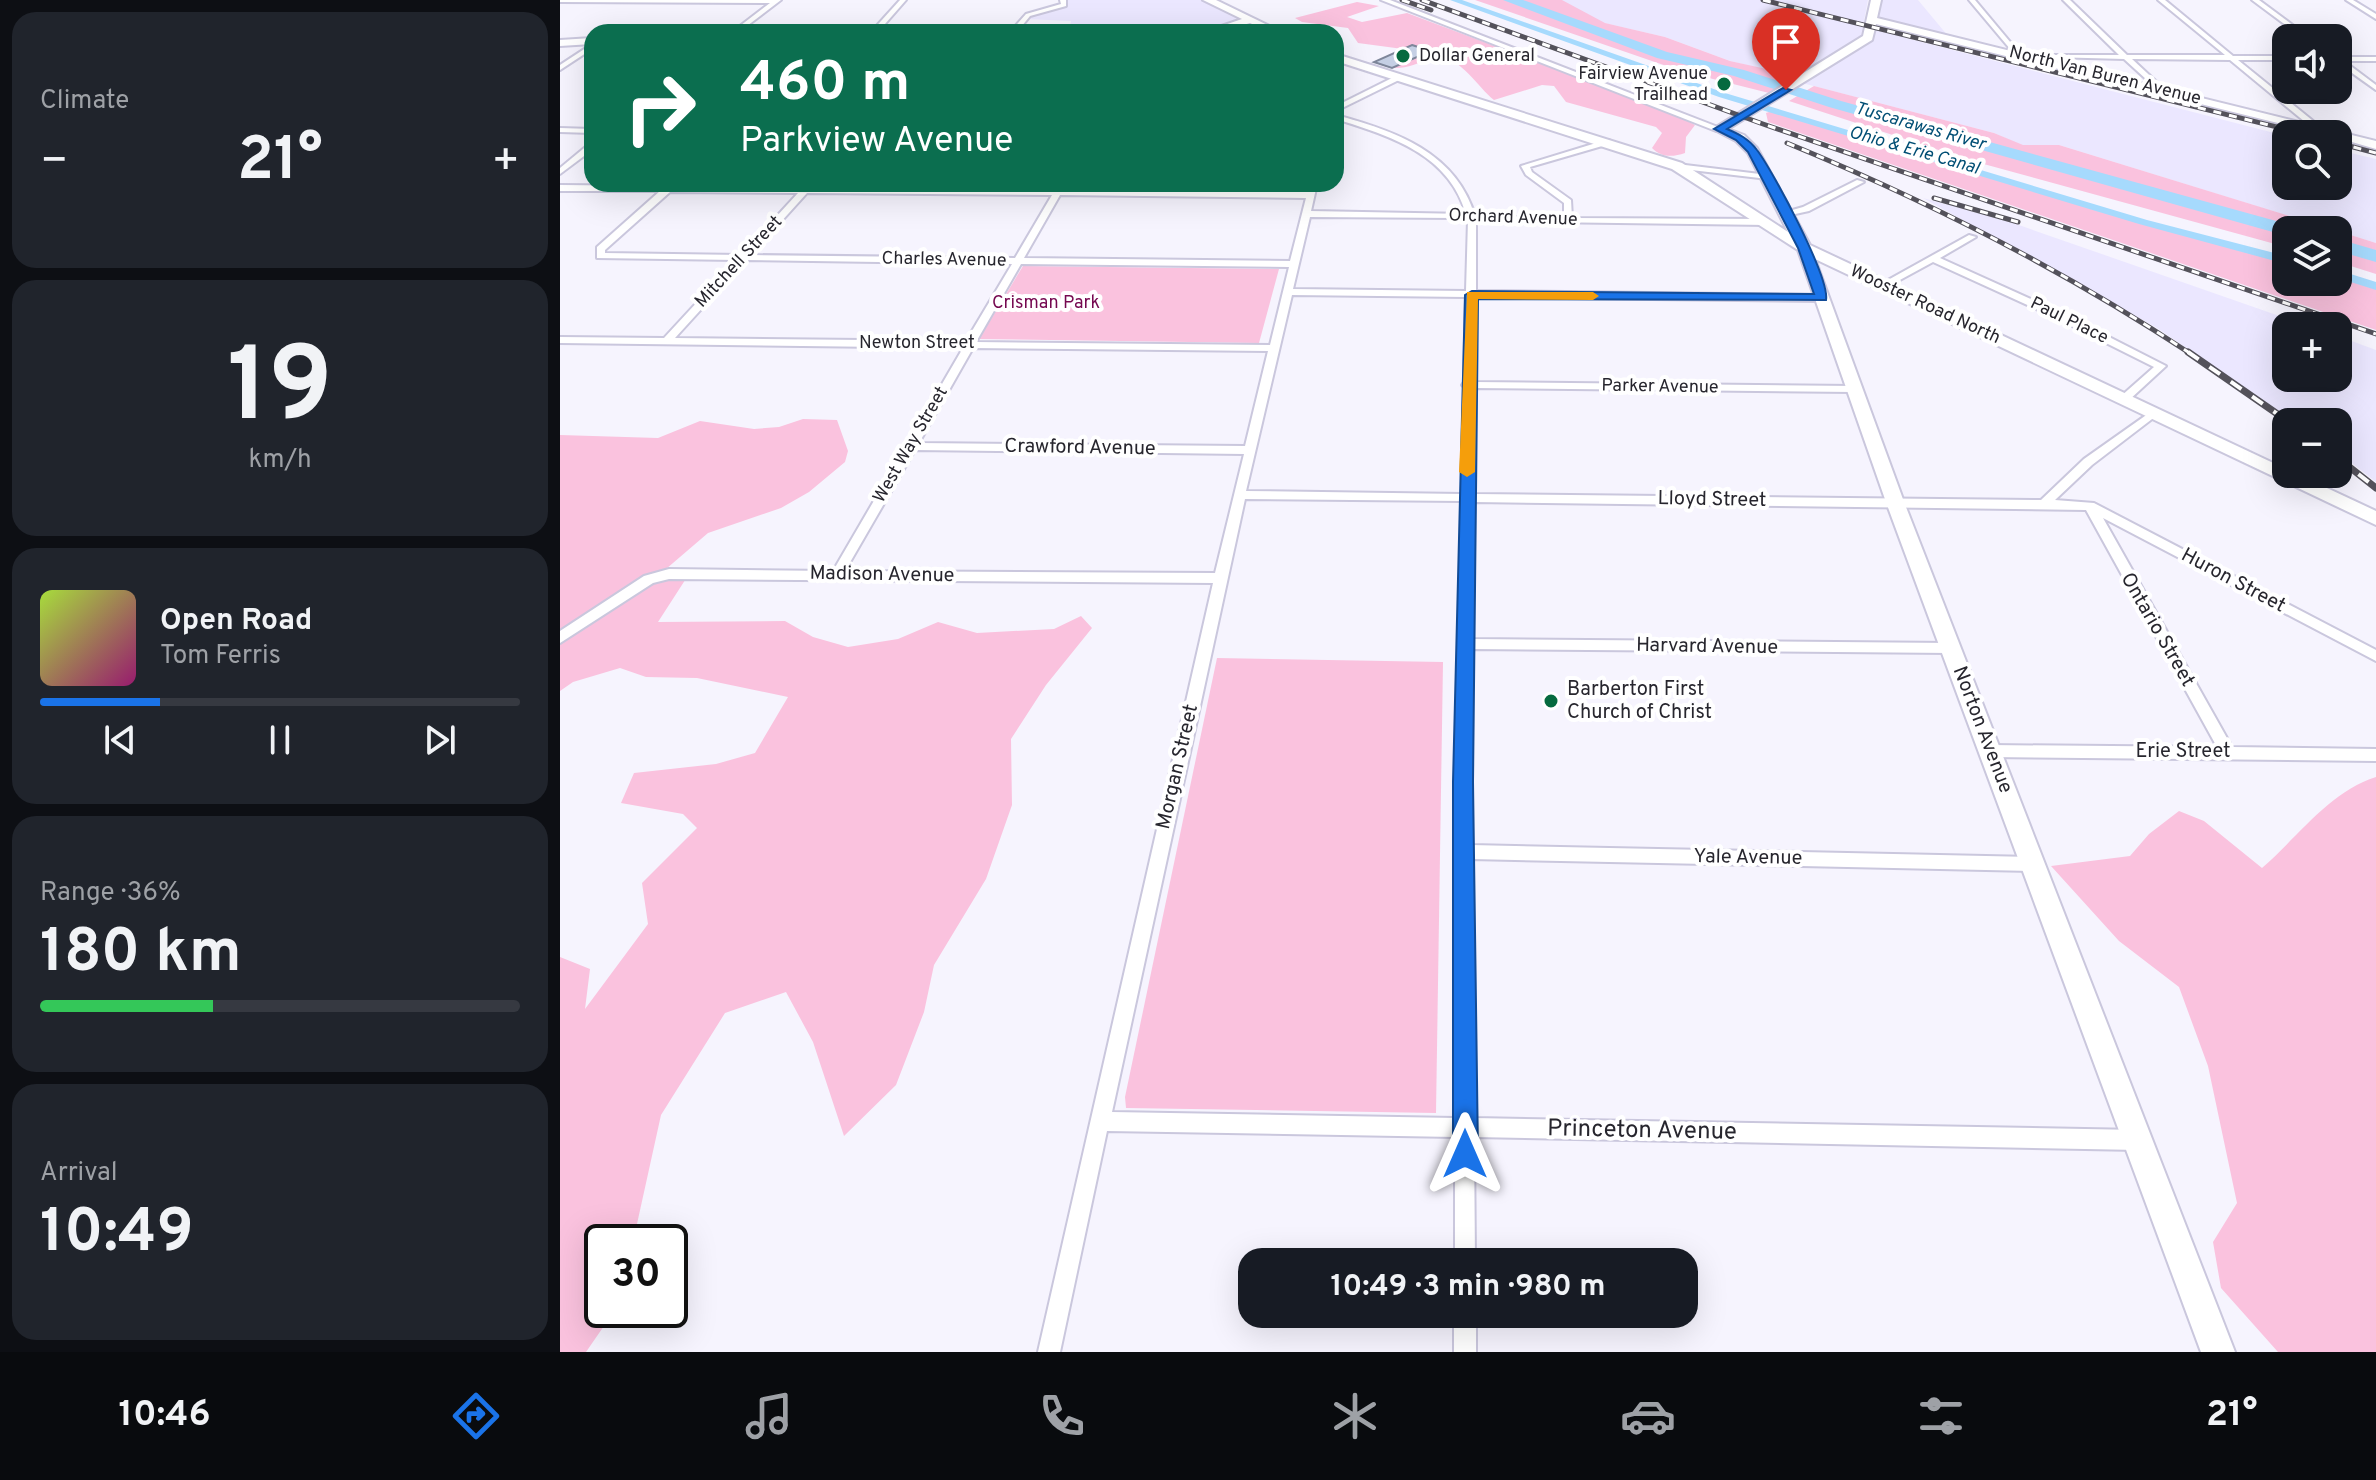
<!DOCTYPE html>
<meta charset="utf-8">
<style>
:root{--surface:#171b24;--page:#20242c;--text:#f1f3f6;--muted:#9ea1a6;--line:#363941;--accent:#1a73e8}
body{margin:0;font-family:Overpass,sans-serif;background:var(--page);color:var(--text);height:100vh;display:flex;flex-direction:column;font-size:30px;white-space:nowrap}
*{box-sizing:border-box;margin:0}
p{font-size:26px;color:var(--muted)}
.icon{flex:none;width:44px;height:44px;fill:none;stroke:currentColor;stroke-width:2;stroke-linecap:round;stroke-linejoin:round}
.map{position:relative;flex:1;overflow:hidden}
.sheet{display:flex;flex-direction:column;gap:12px;padding:12px;background:#0d0f14;width:560px}
.sheet>*{flex:none}
.hud{position:absolute;left:24px;top:24px;width:760px;height:168px;border-radius:24px;box-shadow:0 8px 32px #0002;background:#0b6e4f;color:#fff;overflow:hidden}
.tools{position:absolute;left:1712px;top:24px;display:grid;gap:16px}
.tools a{display:grid;place-items:center;width:80px;height:80px;border-radius:16px;background:var(--surface);box-shadow:0 8px 32px #0002;font-size:40px}
.speed{position:absolute;left:24px;top:1224px;display:flex;gap:16px;font-size:40px;font-weight:700;text-align:center}
.speed>*{display:grid;place-content:center;width:104px;height:104px;border-radius:50%;background:var(--surface);box-shadow:0 8px 32px #0002;line-height:1}
.speed .limit{border:4px solid #111;border-radius:12px;background:#fff;color:#111}
.pin{position:absolute;display:grid;place-items:center;width:68px;height:68px;color:#fff;margin:-82px -34px;border-radius:50% 50% 50% 0;rotate:-45deg;box-shadow:0 0 8px #0007}
.pin .icon{rotate:45deg}
.me{position:absolute;width:88px;margin:-44px;rotate:0deg;stroke-linejoin:round;filter:drop-shadow(0 0 6px #0008)}
.turn{display:flex;align-items:center;gap:28px;height:168px;padding:0 24px;font-size:36px}
.turn .icon{width:104px;height:104px;stroke-width:2.5}
.turn b{display:block;font-size:56px;line-height:68px}
.big{font-size:60px;font-weight:700;line-height:1.1}
.sheet .card{flex:1;display:flex;flex-direction:column;justify-content:center;gap:12px;min-width:0;padding:0 28px;border-radius:24px;background:var(--page)}
.sheet .dial{align-items:center;gap:0}
.dial b{font-size:104px;line-height:1}
.song{display:flex;align-items:center;gap:24px}
.cover{width:96px;height:96px;border-radius:12px;background:linear-gradient(135deg,hsl(80 70% 55%),hsl(320 70% 35%))}
.played{height:8px;border-radius:4px;background:linear-gradient(90deg,var(--accent) 25%,var(--line) 25%)}
.keys{display:flex;justify-content:space-around;direction:ltr}
.heat{display:flex;justify-content:space-between;align-items:center;font-size:44px;direction:ltr}
.charge{height:12px;border-radius:6px;background:linear-gradient(90deg,#34c759 36%,var(--line) 0)}
.trip{position:absolute;left:678px;top:1248px;width:460px;height:80px;border-radius:24px;background:var(--surface);box-shadow:0 8px 32px #0002;font-weight:700;line-height:80px;text-align:center}
.tab-bar{display:flex;height:128px;justify-content:space-around;align-items:center;background:#090b0e;color:var(--muted)}
.tab-bar .icon{width:56px;height:56px}
.tab-bar .on{color:var(--accent)}
.tab-bar b{font-size:36px;color:var(--text)}
main{display:flex;flex:1;min-height:0}
.map>svg:first-child{display:block}
.built{fill:#ebe7ff}
.green{fill:#fac2de}
.lines{fill:none;stroke-linecap:round;stroke-linejoin:round}
.canal{fill:#a6dafd;fill-rule:evenodd}
.river{fill:#a6dafd;fill-rule:evenodd}
.building{fill:#c5cfe4;stroke:#7e869a;stroke-width:2}
.street-casing{stroke:#cac7dd;stroke-width:4}
.secondary-casing{stroke:#cac7dd;stroke-width:4}
.street{fill:#fff;fill-rule:evenodd}
.secondary{fill:#fff;fill-rule:evenodd}
.rail-far1-casing{stroke:#54525b;stroke-width:5}
.rail-casing{stroke:#54525b;stroke-width:7}
.rail-far1{stroke:#fff;stroke-width:3;stroke-dasharray:8;stroke-linecap:butt}
.rail{stroke:#fff;stroke-width:4;stroke-dasharray:13;stroke-linecap:butt}
.route{fill:#1a73e8;stroke:#114b97;stroke-width:2}
.slow{fill:#f59e0b}
.poi-dot{fill:#066a3f;stroke:#fff;stroke-width:3}
.labels{text-anchor:middle;dominant-baseline:central;stroke-width:8;stroke-linejoin:round;paint-order:stroke}
.far-poi-label{font-size:18px;fill:#27262e;stroke:#fff;text-anchor:start}
.far-street-label{font-size:18px;fill:#27262e;stroke:#fff}
.far-water-label{font-size:18px;font-style:italic;fill:#004e74;stroke:#fff}
.far-park-label{font-size:18px;fill:#750850;stroke:#fff}
.street-label{font-size:20px;fill:#27262e;stroke:#fff}
.poi-label{font-size:20px;fill:#27262e;stroke:#fff;text-anchor:start}
.near-street-label{font-size:24px;fill:#27262e;stroke:#fff}
</style>
<main>
<section class="sheet">
<div class="card"><p>Climate</p>
<div class="heat"><a>−</a><b class="big">21°</b><a>+</a></div>
</div>
<div class="card dial"><b>19</b><p>km/h</p></div>
<div class="card">
<div class="song"><i class="cover"></i><div><b>Open Road</b><p>Tom Ferris</p></div></div>
<div class="played"></div>
<div class="keys"><svg class="icon" aria-label="previous" viewBox="0 0 24 24"><path d="M18 5L8 12l10 7zM5 5v14"/></svg><svg class="icon" aria-label="pause" viewBox="0 0 24 24"><path d="M8 5v14M16 5v14"/></svg><svg class="icon" aria-label="next" viewBox="0 0 24 24"><path d="M6 5l10 7-10 7zM19 5v14"/></svg></div>
</div>
<div class="card"><p>Range · 36%</p><b class="big">180 km</b><div class="charge"></div></div>
<div class="card"><p>Arrival</p><b class="big">10:49</b></div>
</section>
<div class="map">
<svg width="1816" height="1352" viewBox="0 0 1816 1352">
<rect width="100%" height="100%" fill="#f6f4fe"/>
<g class="built">
<path d="M507,0H645L689,20L645,32H509L511,21L466,19L506,5Z"/>
<path d="M998,0H1308L1301,36L1236,77L1170,61L1105,37L1044,23Z"/>
<path d="M1318,0H1358L1388,36L1315,20Z"/>
<path d="M1315,30L1726,136V186H1778V150L1816,159V243L1499,145L1463,146L1434,133L1242,83L1313,39Z"/>
<path d="M1363,198L1453,223L1748,326H1726V378H1778V336L1816,350V482L1778,452V422H1734L1597,328Z"/>
</g>
<g class="green">
<path d="M915,0H1002L1045,23L1105,37L1170,61L1233,75L1209,93L1121,71Z"/>
<path d="M797,2L819,6L787,17L802,22L847,13L1110,112L1135,125L1126,137L1125,153C1113,157 1102,158 1092,148L1102,133L1096,127L1006,102L994,86L982,85L934,100C916,86 897,50 871,59C857,63 847,69 832,68L869,50L852,45L843,49L798,43L788,28L742,22L735,18Z"/>
<path d="M1254,86L1434,133L1463,145H1499L1775,230H1726V247L1409,160L1229,101Z"/>
<path d="M1215,110L1583,222L1726,260V282H1778V274L1816,287V330L1208,122L1206,113Z"/>
<path d="M1778,231L1816,243V274L1778,262Z"/>
<path d="M463,266L719,269L699,343L419,339Z"/>
<path d="M243,419L277,420L288,451L285,462L249,492L221,508L148,533L99,575L129,574L98,622L225,621L253,637L288,647L338,639L378,622L417,633L494,629L521,616L532,628L486,685L451,739L452,805L426,879L374,965L364,1012L336,1085L284,1136L253,1042L226,992L165,1013L101,1115L73,1242H42V1310H55L26,1352H0V957L30,969L25,1009L88,924L82,883L137,828L123,814L61,803L74,773L156,764L195,753L228,697L137,678L86,677L60,668L13,682L0,691V435L98,438L140,421L194,429L219,427Z"/>
<path d="M657,658L883,662L876,1113L566,1108L565,1097Z"/>
<path d="M1816,777V1352H1718L1661,1288L1653,1242L1677,1203L1648,1066L1619,987L1559,941L1491,866L1570,856L1589,834L1619,811L1644,821L1702,868C1737,838 1770,791 1816,777Z"/>
</g>
<g class="lines">
<g class="canal">
<path d="M890,0H902L1165,93L1587,220L1726,256V264L1579,224L1159,97Z"/>
<path d="M1778,270L1816,282V290L1778,278Z"/>
</g>
<g class="river">
<path d="M943,0H963L1107,52L1184,70L1281,101L1734,226L1737,230L1720,234L1269,107L1174,76L1097,58Z"/>
<path d="M1778,239L1816,250V262L1778,251Z"/>
</g>
</g>
<path class="building" d="M852,45L871,51L832,68L814,62Z"/>
<g class="lines">
<defs>
<g id="street">
<path d="M0,0H221L179,32H172L210,3L0,2Z"/>
<path d="M340,0H346L318,32H311Z"/>
<path d="M500,0H506V6L470,16L457,32H450L466,14L501,4Z"/>
<path d="M821,0H830L1163,129L1156,131Z"/>
<path d="M1409,0H1415L1461,55H1559L1503,0H1510L1567,55H1665L1598,0H1605L1673,56H1726V60H1678L1763,129L1756,131L1670,60L1572,59L1601,86L1602,88L1598,90L1564,59L1456,56Z"/>
<path d="M1692,0H1699L1750,38H1743Z"/>
<path d="M1786,0H1793L1816,14V19Z"/>
<path d="M32,44V49L0,70V65Z"/>
<path d="M1778,57H1816V61H1784L1816,85V90L1778,63Z"/>
<path d="M838,75L845,77L776,111V106Z"/>
<path d="M776,115C835,131 896,152 915,216L1004,218V203L966,175L961,166L1046,140H1049V144L970,167L972,172L1011,200L1012,218L1207,219L1211,222L1207,225L916,221V291L1262,295L1267,298L1262,301L916,297L915,382L1293,386L1298,389L1293,392L915,388L914,494L1481,500L1524,459L1592,411L1598,414L1596,416L1532,465L1495,500L1534,503L1816,650V661L1543,518L1672,747L1816,749V761L1430,757L1425,755L1423,751L1425,747L1430,745L1657,747L1526,510L914,502L912,639L1391,643L1398,648L1391,653L912,649L911,845L1472,857L1478,859L1480,864L1478,869L1472,871L911,859L914,1118L1578,1130L1585,1133L1588,1140L1585,1147L1578,1150L914,1137L915,1262H895V1137L547,1131L500,1352H478L653,583L109,579L93,583L0,643V631L84,576L109,569L273,571L403,348L0,343V337L104,338L176,260L37,258V247L100,191H0V185L106,186L109,184H118L116,187L243,188L248,184L252,188L495,190L500,185L504,188L503,190L747,192L749,184H757L751,211L906,214C889,154 830,136 776,119ZM110,192L238,193L181,255L45,253V250ZM247,193L492,195L455,258L191,255ZM500,195L746,198L730,261L464,258ZM750,217L897,218L908,220L906,291L733,289ZM186,260L452,264L406,341L115,338ZM461,264L729,267L710,345L416,342ZM732,295L906,297L904,382L902,385L904,387L902,494L686,491ZM413,348L708,351L685,446L359,443ZM355,450L684,454L655,573L285,571ZM685,499L902,501L895,810V1118L552,1112Z"/>
<path d="M0,128L32,129V133L0,132Z"/>
<path d="M29,144H32V150L0,174V168Z"/>
<path d="M1117,164L1208,175L1212,177L1208,179L1114,168L1113,166Z"/>
<path d="M1297,180L1304,182L1249,211L1226,216L1222,213L1243,207Z"/>
<path d="M1409,235L1416,237L1380,258L1506,315L1606,366L1568,401H1560V397L1594,367L1498,319L1373,262L1327,287L1319,285Z"/>
<rect x="894" y="1314" width="22" height="38"/>
</g>
<g id="secondary">
<path d="M643,0H656L722,32H709L690,23L660,32H644L682,19Z"/>
<path d="M1311,0H1321L1317,18L1816,141V149L1778,138V134H1762L1316,24L1312,40L1168,129L1184,135L1197,148L1250,245L1726,469V474H1737L1816,511V525L1255,259L1344,502L1675,1352H1641L1326,502L1238,250L1112,169L776,61V54L1122,163L1228,232L1188,153L1176,141L1153,129L1303,36Z"/>
<path d="M162,29L196,32H157Z"/>
<path d="M32,38V44L0,46V40Z"/>
</g>
</defs>
<use href="#street" class="street-casing"/>
<use href="#secondary" class="secondary-casing"/>
<use href="#street" class="street"/>
<use href="#secondary" class="secondary"/>
<defs>
<g id="rail-far1">
<path d="M842,0L871,10"/>
<path d="M862,0L1203,124L1816,334"/>
<path d="M1203,0L1745,134"/>
<path d="M1227,143C1368,201 1504,270 1631,354"/>
<path d="M1778,143L1816,153"/>
<path d="M1374,198L1458,222"/>
</g>
<g id="rail">
<path d="M1628,352L1729,422"/>
<path d="M1778,458L1816,488"/>
</g>
</defs>
<use href="#rail-far1" class="rail-far1-casing"/>
<use href="#rail" class="rail-casing"/>
<use href="#rail-far1" class="rail-far1"/>
<use href="#rail" class="rail"/>
</g>
<path class="route" d="M1223,88L1231,90L1167,129C1179,134 1189,139 1197,150C1213,171 1270,278 1266,300L918,299L913,782L918,1154L914,1163L905,1167L896,1163L893,1154V782L905,295L912,291L1254,294L1238,248L1188,152L1176,140L1154,129Z"/>
<path class="slow" d="M907,292H1033L1039,296L1033,300L918,299L915,472L907,477L899,472Z"/>
<g class="poi-dot">
<circle cx="843" cy="56" r="8"/>
<circle cx="1164" cy="84" r="8"/>
<circle cx="991" cy="701" r="8"/>
</g>
<g class="labels">
<g class="far-poi-label">
<text x="859" y="56">Dollar General</text>
<text x="1148" y="74" text-anchor="end">Fairview Avenue<tspan x="1148" dy="21">Trailhead</tspan></text>
</g>
<g class="far-street-label">
<text transform="translate(1545 76) rotate(14)">North Van Buren Avenue</text>
<text transform="translate(953 218) rotate(2)">Orchard Avenue</text>
<text transform="translate(384 260) rotate(1)">Charles Avenue</text>
<text transform="translate(179 262) rotate(-47)">Mitchell Street</text>
<text transform="translate(1365 305) rotate(25)">Wooster Road North</text>
<text transform="translate(1509 321) rotate(26)">Paul Place</text>
<text x="357" y="343">Newton Street</text>
<text transform="translate(1100 387) rotate(1)">Parker Avenue</text>
<text transform="translate(351 445) rotate(-60)">West Way Street</text>
</g>
<g class="far-water-label">
<text transform="translate(1360 127) rotate(16)">Tuscarawas River</text>
<text transform="translate(1354 151) rotate(16)">Ohio &amp; Erie Canal</text>
</g>
<g class="far-park-label">
<text x="486" y="303">Crisman Park</text>
</g>
<g class="street-label">
<text transform="translate(520 448) rotate(1)">Crawford Avenue</text>
<text transform="translate(1152 500) rotate(1)">Lloyd Street</text>
<text transform="translate(322 575) rotate(1)">Madison Avenue</text>
<text transform="translate(1673 581) rotate(28)">Huron Street</text>
<text transform="translate(1597 630) rotate(60)">Ontario Street</text>
<text transform="translate(1147 647) rotate(1)">Harvard Avenue</text>
<text transform="translate(1422 730) rotate(69)">Norton Avenue</text>
<text x="1623" y="752">Erie Street</text>
<text transform="translate(618 767) rotate(-77)">Morgan Street</text>
<text transform="translate(1188 858) rotate(1)">Yale Avenue</text>
</g>
<g class="poi-label">
<text x="1007" y="690">Barberton First<tspan x="1007" dy="23">Church of Christ</tspan></text>
</g>
<g class="near-street-label">
<text transform="translate(1082 1131) rotate(1)">Princeton Avenue</text>
</g>
</g>
</svg>
<div class="tools">
<a><svg class="icon" aria-label="sound" viewBox="0 0 24 24"><path d="M4 9h4l5-4v14l-5-4H4zM17 9q2 3 0 6"/></svg></a>
<a><svg class="icon" aria-label="search" viewBox="0 0 24 24"><circle cx="10" cy="10" r="6"/><path d="M15 15l6 6"/></svg></a>
<a><svg class="icon" aria-label="layers" viewBox="0 0 24 24"><path d="M12 4l9 5-9 5-9-5zM3 14l9 5 9-5"/></svg></a>
<a>+</a>
<a>−</a>
</div>
<div class="speed"><div class="limit">30</div></div>
<div class="pin" style="left:1226px;top:90px;background:#d93025"><svg class="icon" aria-label="arrive" viewBox="0 0 24 24"><path d="M6 21V4h12l-3 4 3 4H6"/></svg></div>
<svg class="me" style="left:905px;top:1154px" viewBox="-20 -20 40 40"><path d="M0-17L14 15 0 8-14 15z" fill="#1a73e8" stroke="#fff" stroke-width="4"/></svg>
<div class="trip">10:49 · 3 min · 980 m</div>
<div class="hud">
<div class="turn"><svg class="icon" aria-label="right" viewBox="0 0 24 24"><path d="M7 20v-9h11M14 6l5 5-5 5"/></svg><div><b>460 m</b>Parkview Avenue</div></div>
</div>
</div>
</main>
<nav class="tab-bar">
<b>10:46</b>
<svg class="icon on" aria-label="directions" viewBox="0 0 24 24"><path d="M12 3l9 9-9 9-9-9zM9 14v-3h6M13 9l2 2-2 2"/></svg>
<svg class="icon" aria-label="music" viewBox="0 0 24 24"><path d="M9 18V5l10-2v13"/><circle cx="6" cy="18" r="3"/><circle cx="16" cy="16" r="3"/></svg>
<svg class="icon" aria-label="phone" viewBox="0 0 24 24"><path d="M5 4h4l2 5-3 2q2 4 5 5l2-3 5 2v4C11 20 4 13 5 4z"/></svg>
<svg class="icon" aria-label="climate" viewBox="0 0 24 24"><path d="M12 3v18M4 7l16 10M4 17L20 7"/></svg>
<svg class="icon" aria-label="car" viewBox="0 0 24 24"><path d="M5 17H2v-5l4-1 3-4h7l3 4 3 1v5h-3M9 17h6M6 11h13"/><circle cx="7" cy="17" r="2"/><circle cx="17" cy="17" r="2"/></svg>
<svg class="icon" aria-label="filters" viewBox="0 0 24 24"><path d="M4 7h16M4 17h16"/><circle cx="9" cy="7" r="2"/><circle cx="15" cy="17" r="2"/></svg>
<b>21°</b>
</nav>
